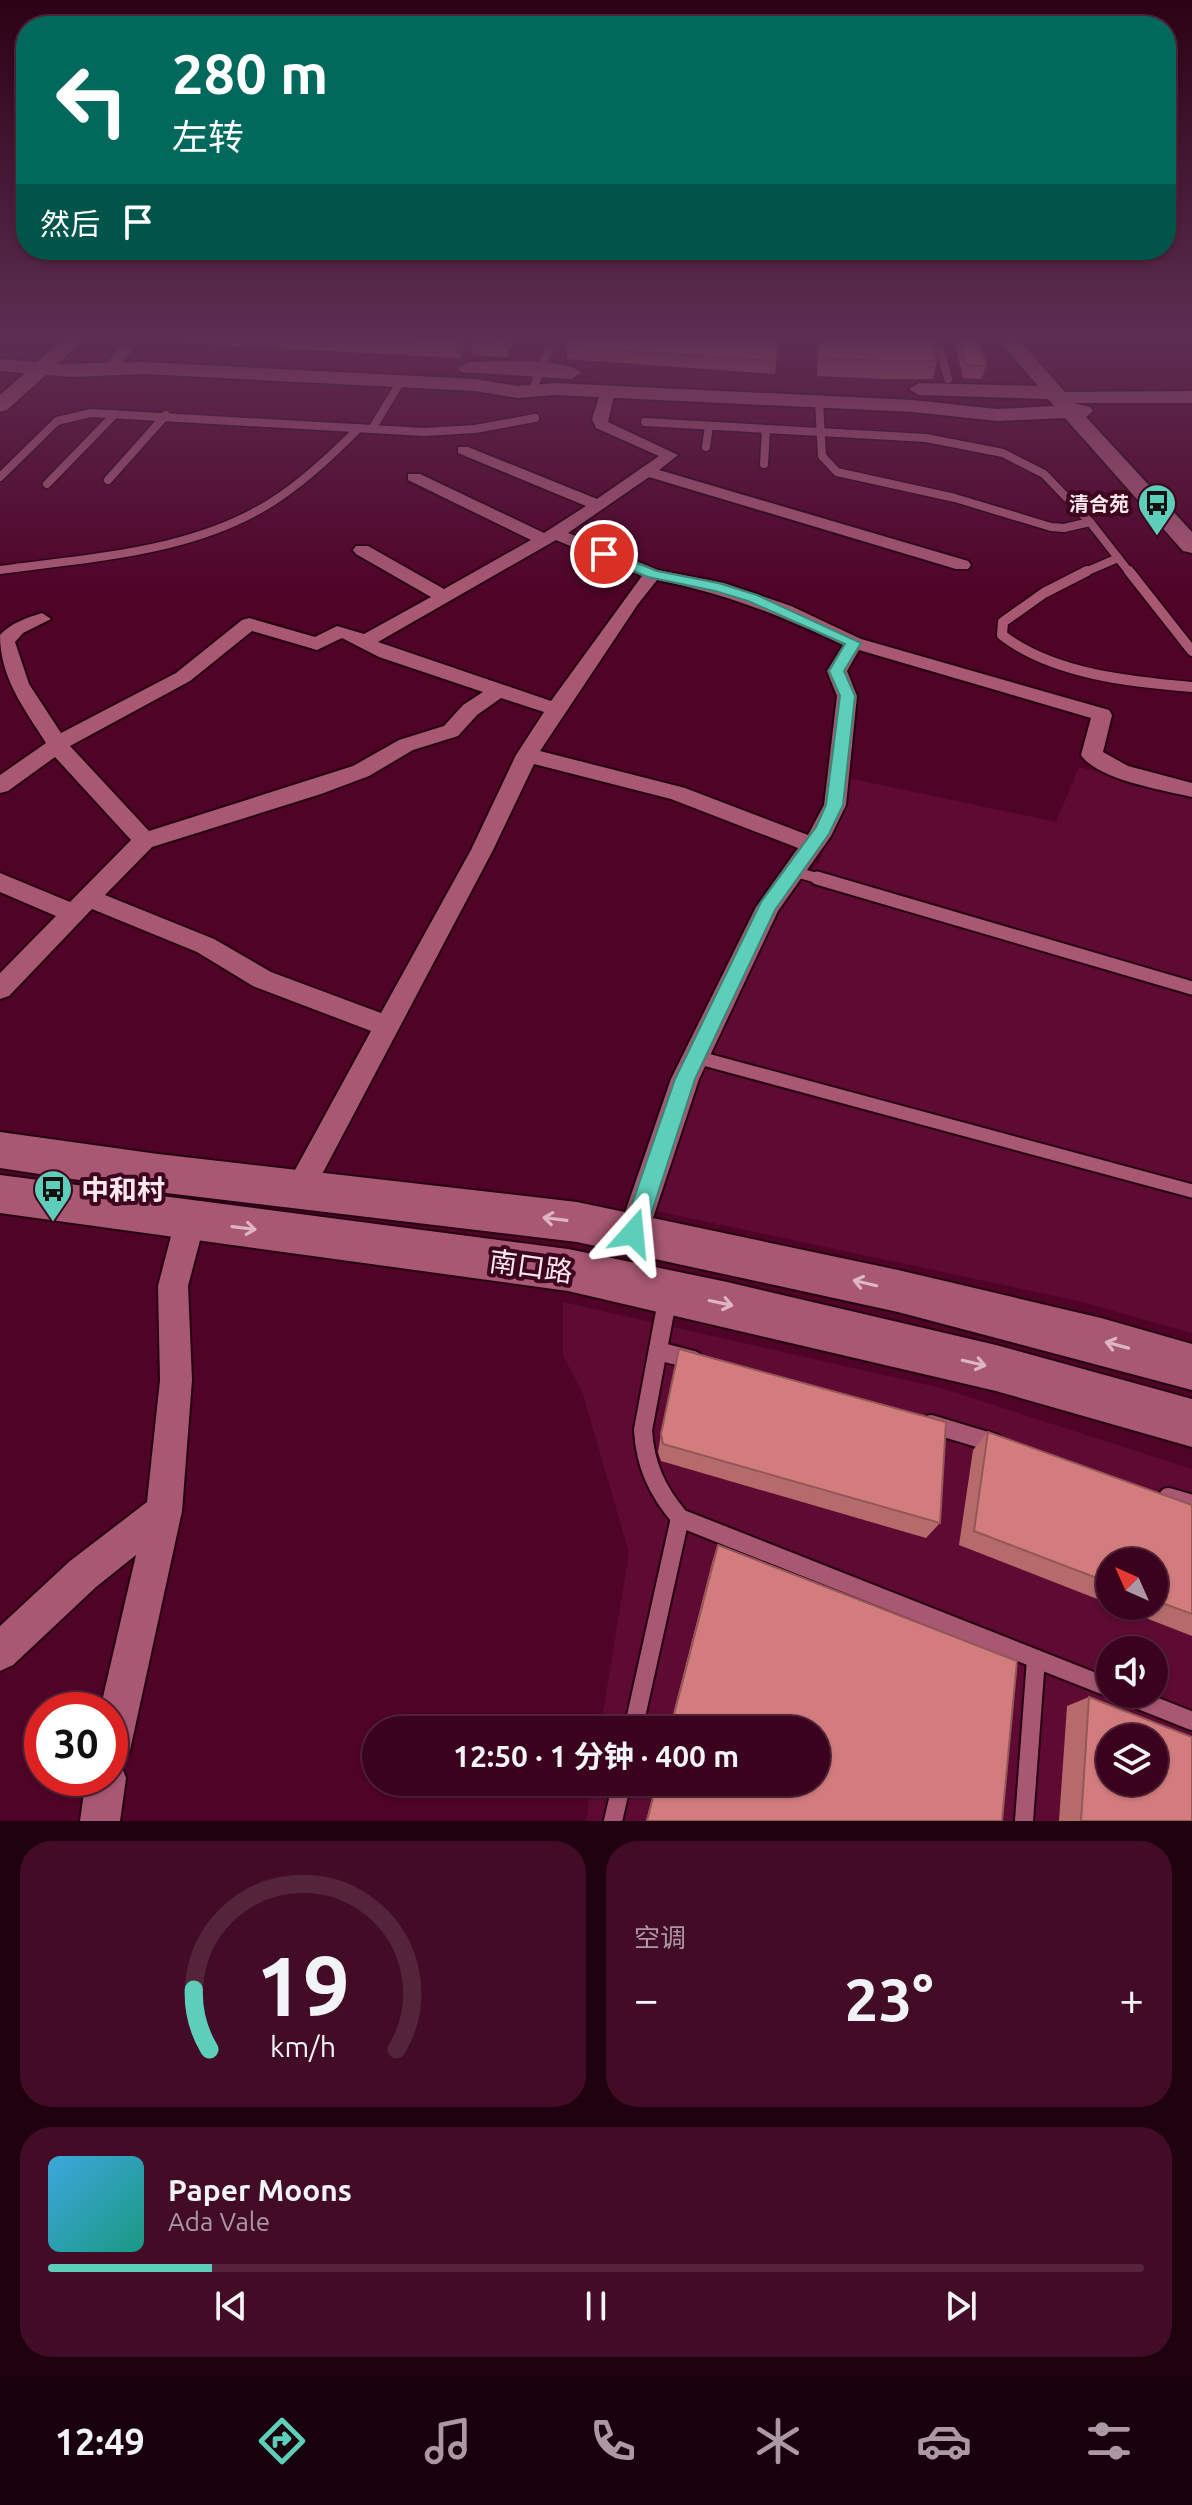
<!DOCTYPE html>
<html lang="zh">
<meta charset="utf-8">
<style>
:root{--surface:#3b021d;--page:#420c26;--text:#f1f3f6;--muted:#ac97a4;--line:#54243b;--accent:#5dceb9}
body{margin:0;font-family:Ubuntu,"Noto Sans SC",sans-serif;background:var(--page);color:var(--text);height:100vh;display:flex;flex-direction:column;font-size:30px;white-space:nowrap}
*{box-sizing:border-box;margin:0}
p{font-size:26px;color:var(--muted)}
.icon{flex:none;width:44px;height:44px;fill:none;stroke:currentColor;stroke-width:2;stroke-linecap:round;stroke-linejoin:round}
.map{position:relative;height:1821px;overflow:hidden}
.details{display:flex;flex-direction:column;gap:20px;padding:20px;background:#200110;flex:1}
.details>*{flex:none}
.guide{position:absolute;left:16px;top:16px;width:1160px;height:244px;border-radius:32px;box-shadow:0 2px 6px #0004,0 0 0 2px var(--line);background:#00695c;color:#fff;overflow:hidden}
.needle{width:52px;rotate:315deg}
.tools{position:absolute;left:1096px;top:1548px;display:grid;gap:16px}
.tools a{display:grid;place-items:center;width:72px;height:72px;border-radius:50%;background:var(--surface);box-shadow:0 2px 6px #0004,0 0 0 2px var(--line);font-size:40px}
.speed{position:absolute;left:24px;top:1692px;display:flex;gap:16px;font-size:40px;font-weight:700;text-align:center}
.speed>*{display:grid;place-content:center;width:104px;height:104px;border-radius:50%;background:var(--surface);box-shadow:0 2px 6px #0004,0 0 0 2px var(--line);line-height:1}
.speed .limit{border:12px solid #d22;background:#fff;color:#111}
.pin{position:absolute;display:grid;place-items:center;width:68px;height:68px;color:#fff;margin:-34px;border:4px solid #fff;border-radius:50%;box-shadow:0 2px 8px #0007}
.me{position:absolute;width:88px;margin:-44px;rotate:18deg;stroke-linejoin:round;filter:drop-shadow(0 0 6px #0008)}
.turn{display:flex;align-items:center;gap:28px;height:168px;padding:0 24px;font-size:36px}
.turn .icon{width:104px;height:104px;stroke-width:2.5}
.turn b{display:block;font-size:56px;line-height:68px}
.then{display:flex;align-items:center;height:76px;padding:0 24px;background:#0003;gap:16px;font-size:30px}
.big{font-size:60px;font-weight:700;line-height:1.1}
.details .card{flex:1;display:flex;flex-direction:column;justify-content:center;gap:12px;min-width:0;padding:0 28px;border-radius:32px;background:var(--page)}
.details .dial{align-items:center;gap:0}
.dial svg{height:208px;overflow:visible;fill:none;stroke:var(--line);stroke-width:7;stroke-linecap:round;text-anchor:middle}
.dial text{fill:var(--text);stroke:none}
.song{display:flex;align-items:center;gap:24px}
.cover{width:96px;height:96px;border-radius:12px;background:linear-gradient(135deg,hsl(200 70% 55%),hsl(170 70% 35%))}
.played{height:8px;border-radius:4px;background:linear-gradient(90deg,var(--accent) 15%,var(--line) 15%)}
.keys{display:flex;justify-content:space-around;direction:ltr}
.heat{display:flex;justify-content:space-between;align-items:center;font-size:44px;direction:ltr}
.details .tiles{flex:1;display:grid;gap:20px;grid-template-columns:1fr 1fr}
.card:last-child{grid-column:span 2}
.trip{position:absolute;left:362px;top:1716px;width:468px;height:80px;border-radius:40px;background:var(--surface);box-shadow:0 2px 6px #0004,0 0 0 2px var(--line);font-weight:700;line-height:80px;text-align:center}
.dock{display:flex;height:128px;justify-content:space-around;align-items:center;background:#18010c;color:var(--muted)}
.dock .icon{width:56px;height:56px}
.dock .selected{color:var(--accent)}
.dock b{font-size:36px;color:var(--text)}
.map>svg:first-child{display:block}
.built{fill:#5e0a32;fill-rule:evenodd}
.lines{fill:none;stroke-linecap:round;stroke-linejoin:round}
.lane-far3-casing{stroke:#260211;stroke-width:11}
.lane-far2-casing{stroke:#260211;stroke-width:13}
.lane-far1-casing{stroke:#260211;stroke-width:17}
.lane-casing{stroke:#260211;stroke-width:22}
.street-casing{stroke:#260211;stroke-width:4}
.secondary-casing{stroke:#260211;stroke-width:4}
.lane-far3{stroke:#a85873;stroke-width:8}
.lane-far2{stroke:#a85873;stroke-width:10}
.lane-far1{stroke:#a85873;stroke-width:13}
.lane{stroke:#a85873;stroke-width:18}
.street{fill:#a85873;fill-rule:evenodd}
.secondary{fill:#a85873;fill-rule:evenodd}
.wall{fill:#b56b6c}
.shaded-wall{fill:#945758}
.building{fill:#d37c7d;stroke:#945758;stroke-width:2;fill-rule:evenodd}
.oneway{stroke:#deb6c2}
.route{fill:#5dceb9;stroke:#3c8678;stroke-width:2}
.labels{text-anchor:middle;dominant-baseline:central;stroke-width:8;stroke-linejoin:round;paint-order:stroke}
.far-poi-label{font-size:20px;font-weight:bold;fill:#fbe8ed;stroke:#3d051e;text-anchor:end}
.near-poi-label{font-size:28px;font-weight:bold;fill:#fbe8ed;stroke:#3d051e;text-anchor:start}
.near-street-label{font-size:28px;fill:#fbe8ed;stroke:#3d051e}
</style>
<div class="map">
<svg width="1192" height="1821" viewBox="0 0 1192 1821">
<rect width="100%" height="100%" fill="#4f0327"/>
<g class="built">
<path d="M1079,767L1192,795V1333L1074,1300L651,1210L695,1075L787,895L819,862L849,778L1056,822Z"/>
<path d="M563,1302L941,1388L1192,1469V1821H586L592,1782H816V1730H600L629,1553L582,1391L563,1356ZM1110,1562H1154V1606H1110ZM1110,1650H1154V1694H1110ZM1110,1738H1154V1782H1110Z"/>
</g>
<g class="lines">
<defs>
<g id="lane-far3">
<path d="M937,339L948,379"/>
<path d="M532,392L552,339"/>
<path d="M819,402L822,456L837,472L955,498L1051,527L1064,528L1090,522"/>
<path d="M645,422L926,438L1003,453L1044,474L1090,522L1130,573"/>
<path d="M372,429L401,381"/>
<path d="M706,447L709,426"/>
<path d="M764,464L766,429"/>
<path d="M0,477L57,421L91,413L424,432L475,429L535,418"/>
<path d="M108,480L166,415"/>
<path d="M47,484L115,414"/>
<path d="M0,570C94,557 201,552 281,496C310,476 334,453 359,428"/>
<path d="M1083,573L1118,558"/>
</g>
<g id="lane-far2">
<path d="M1087,571L1044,593L1003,622L1002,635C1052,674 1131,682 1192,687"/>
<path d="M1129,571L1192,651"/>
<path d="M792,871L824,880"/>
</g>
<g id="lane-far1">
<path d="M817,878L1192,988"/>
<path d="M696,1057L1192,1191"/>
</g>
<g id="lane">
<path d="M667,1301L643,1430C645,1465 657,1491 680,1518L1110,1688"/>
<path d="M658,1351L693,1360"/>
<path d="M931,1424L994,1443"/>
<path d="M1168,1497L1192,1504"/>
<path d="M1124,1694L1192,1721"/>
<path d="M633,1730L680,1518"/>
<path d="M613,1821L622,1782"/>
<path d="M1024,1821L1036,1659"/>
</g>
<g id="street">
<path d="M121,347L133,350L113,373H103V367Z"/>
<path d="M608,387L615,391L608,422L678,455L659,470L968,561L971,565L968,569H956L649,477L568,533L658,570L724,583L791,606L861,639L1109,710L1112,715L1103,752L1128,766L1192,783V797C1163,790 1098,780 1081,755L1091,718L859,650L847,671L857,696L846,805L831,836L778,911L699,1079L648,1233L644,1243L633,1247L622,1243L618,1233L671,1079L756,907L798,848L671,799L534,764L493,850L309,1199L299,1203L289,1199L284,1190L289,1181L371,1031L253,986L197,952L92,909L9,996L0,999V973L56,916L0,892V873L70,902L131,840L55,757L8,791L0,793V775L46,743C24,708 0,678 0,635C11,623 26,618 42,613L51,619L23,633L15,642L29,684L61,733L176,673L242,620L249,618L315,637L337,626L364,634L431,597L356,554L353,550L356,546H368L444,589L531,540L408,480V474H420L544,533L586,506L458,453V447H468L597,499L659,456L596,428L592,419L601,391ZM556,540L642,576L551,701L378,642ZM657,580C727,594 779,615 843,645L827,671L837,696L824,805L808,835L685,788L540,751L638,604ZM252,631L317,650L342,638L379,657L483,692L463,705L444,726L399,740L353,766L149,831L70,746L190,681ZM501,698L544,712L516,755L471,850L381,1013L271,972L214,939L105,895L152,847L321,794L369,776L413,750L458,736L477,715Z"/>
<path d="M190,1207L201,1211L205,1221L188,1286L192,1380L182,1511L130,1750L121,1765L126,1778L120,1821H80L86,1778H110V1710H100L136,1555L96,1587L13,1665L0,1671V1626L70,1561L147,1502L160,1380L158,1286L175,1221L179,1211Z"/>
</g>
<g id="secondary">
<path d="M63,339H84L58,364L143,362L475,379L518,386L555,383L913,400L997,409L1054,406L1048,399L919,395L909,389L919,383L1038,386L998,339H1018L1065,392L1192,391V403H1074L1090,407L1093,411L1086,417L1192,532V553L1183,551L1065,418L997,421L913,412L555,395L518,398L475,391L143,374L73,377L46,375L7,410L0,412V395L25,373L0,371V359L37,362Z"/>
<path d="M468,362C491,362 567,357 581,373L571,379L461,372L458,368Z"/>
<path d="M0,1132L158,1154L577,1202L898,1270L1101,1318L1192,1344V1390L898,1312L577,1242L158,1192L0,1168Z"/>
<path d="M0,1175L568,1249L727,1282L996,1345L1192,1399V1447L996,1391L568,1291L0,1213Z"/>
</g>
</defs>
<use href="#lane-far3" class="lane-far3-casing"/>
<use href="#lane-far2" class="lane-far2-casing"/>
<use href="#lane-far1" class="lane-far1-casing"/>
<use href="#lane" class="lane-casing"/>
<use href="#street" class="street-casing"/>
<use href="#secondary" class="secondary-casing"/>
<use href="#lane-far3" class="lane-far3"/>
<use href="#lane-far2" class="lane-far2"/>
<use href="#lane-far1" class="lane-far1"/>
<use href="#lane" class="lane"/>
<use href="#street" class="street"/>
<use href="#secondary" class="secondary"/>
</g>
<g class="wall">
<path d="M142,339H468L460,358L143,341Z"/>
<path d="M515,339L507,357L473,355L472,342Z"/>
<path d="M778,339L775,374L567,359V347Z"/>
<path d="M818,339H933L937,361L933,379H885L817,376Z"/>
<path d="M958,339H978L986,364L983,376L981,379L963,378L956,348Z"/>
<path d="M988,1432L1192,1505V1636L1115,1606H1154V1562H1110V1604L959,1545L973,1450Z"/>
<path d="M661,1434L940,1523L926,1538L661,1461L658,1452Z"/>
<path d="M718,1545L1002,1821H646L656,1782H816V1730H669L713,1559Z"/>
<path d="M1089,1697L1192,1821H1059L1067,1706Z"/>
</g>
<g class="shaded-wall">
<path d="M462,339H468L460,358L459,346Z"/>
<path d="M509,339H515L507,357L506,345Z"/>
</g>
<g class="building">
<path d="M316,339H462L459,346Z"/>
<path d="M476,339H509L506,345L472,342Z"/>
<path d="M569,339H778L776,361L567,347Z"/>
<path d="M820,339H933L937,361H888L819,358Z"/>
<path d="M960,339H978L986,364L984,366L966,365Z"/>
<path d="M679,1349L946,1422L940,1523L663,1444L661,1434Z"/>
<path d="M988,1432L1192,1505V1614L1154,1600V1562H1110V1583L974,1531Z"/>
<path d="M718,1545L1017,1661L1002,1821H647L657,1782H816V1730H670Z"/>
<path d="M1089,1697L1192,1737V1821H1081ZM1110,1738H1154V1782H1110Z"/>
</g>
<defs><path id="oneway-shaft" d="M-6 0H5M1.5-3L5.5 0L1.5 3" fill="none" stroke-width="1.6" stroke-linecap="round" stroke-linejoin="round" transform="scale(2)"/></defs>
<g class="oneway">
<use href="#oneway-shaft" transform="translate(555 1219) rotate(-173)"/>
<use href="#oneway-shaft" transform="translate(244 1228) rotate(7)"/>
<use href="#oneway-shaft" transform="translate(865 1283) rotate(-167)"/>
<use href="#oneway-shaft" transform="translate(721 1303) rotate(12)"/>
<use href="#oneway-shaft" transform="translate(1117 1345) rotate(-165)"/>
<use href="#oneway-shaft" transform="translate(974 1363) rotate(13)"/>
</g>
<linearGradient id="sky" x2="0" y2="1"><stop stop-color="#2b0215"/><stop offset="0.57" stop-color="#5d2e52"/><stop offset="1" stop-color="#5d2e52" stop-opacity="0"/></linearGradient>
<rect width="1192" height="594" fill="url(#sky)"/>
<path class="route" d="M604,550L657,571L718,583L757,595L861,643L844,671L855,696L843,805L829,834L775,910L695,1079L645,1233L641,1241L633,1244L625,1241L622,1233L675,1079L761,902L816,827L826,805L840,696L829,671L845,644L748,601L715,591L648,577L599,557V551Z"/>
<defs>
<symbol id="bus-pin" viewBox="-11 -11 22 30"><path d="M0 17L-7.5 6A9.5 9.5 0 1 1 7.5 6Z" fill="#5dceb9" stroke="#3d051e"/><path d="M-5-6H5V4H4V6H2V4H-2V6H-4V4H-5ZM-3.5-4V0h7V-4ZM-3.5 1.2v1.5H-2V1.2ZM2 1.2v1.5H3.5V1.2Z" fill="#111"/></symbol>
</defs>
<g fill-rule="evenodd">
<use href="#bus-pin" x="1135" y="481" width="44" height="60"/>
<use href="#bus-pin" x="31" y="1167" width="44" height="60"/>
</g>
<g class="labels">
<g class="far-poi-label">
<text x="1129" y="503">清合苑</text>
</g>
<g class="near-poi-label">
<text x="81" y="1189">中和村</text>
</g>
<g class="near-street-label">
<text transform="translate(531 1266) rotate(8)">南口路</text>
</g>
</g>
</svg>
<div class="tools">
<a><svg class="needle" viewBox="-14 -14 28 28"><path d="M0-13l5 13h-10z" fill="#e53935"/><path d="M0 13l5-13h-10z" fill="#ac97a4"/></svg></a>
<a><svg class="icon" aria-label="sound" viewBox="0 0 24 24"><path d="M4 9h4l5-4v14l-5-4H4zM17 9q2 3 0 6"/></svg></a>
<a><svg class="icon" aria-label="layers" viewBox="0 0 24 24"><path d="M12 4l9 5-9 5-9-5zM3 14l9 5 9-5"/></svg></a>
</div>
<div class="speed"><div class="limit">30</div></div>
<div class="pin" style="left:604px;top:554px;background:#d93025"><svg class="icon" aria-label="arrive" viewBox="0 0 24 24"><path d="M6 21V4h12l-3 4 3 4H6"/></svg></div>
<svg class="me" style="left:633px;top:1233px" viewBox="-20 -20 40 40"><path d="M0-17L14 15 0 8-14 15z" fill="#5dceb9" stroke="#fff" stroke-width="4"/></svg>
<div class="trip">12:50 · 1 分钟 · 400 m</div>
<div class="guide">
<div class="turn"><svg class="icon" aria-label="left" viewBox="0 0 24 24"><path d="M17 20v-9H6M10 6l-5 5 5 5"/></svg><div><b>280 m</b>左转</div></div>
<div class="then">然后<svg class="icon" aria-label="arrive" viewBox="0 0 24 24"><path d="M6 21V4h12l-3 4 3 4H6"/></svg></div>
</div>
</div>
<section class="details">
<div class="tiles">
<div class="card dial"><svg viewBox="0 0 100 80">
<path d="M14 69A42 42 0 1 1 86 69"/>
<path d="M14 69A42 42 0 0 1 8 46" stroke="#5dceb9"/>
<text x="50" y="56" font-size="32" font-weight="700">19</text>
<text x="50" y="72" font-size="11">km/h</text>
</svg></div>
<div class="card"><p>空调</p>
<div class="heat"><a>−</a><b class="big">23°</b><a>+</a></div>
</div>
<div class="card">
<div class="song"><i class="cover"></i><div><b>Paper Moons</b><p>Ada Vale</p></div></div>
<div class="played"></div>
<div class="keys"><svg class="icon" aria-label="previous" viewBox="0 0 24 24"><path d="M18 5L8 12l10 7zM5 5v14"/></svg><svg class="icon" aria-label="pause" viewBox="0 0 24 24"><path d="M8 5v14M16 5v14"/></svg><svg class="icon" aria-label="next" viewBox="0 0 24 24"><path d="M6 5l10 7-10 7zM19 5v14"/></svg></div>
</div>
</div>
</section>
<nav class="dock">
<b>12:49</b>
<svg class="icon selected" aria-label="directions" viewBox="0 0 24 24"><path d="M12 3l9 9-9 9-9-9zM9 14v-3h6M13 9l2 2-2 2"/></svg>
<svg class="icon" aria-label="music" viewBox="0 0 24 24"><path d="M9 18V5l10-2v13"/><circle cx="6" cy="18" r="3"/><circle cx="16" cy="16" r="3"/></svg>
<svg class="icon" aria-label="phone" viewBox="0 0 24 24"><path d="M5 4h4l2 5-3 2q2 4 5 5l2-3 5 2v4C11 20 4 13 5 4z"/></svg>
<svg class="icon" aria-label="climate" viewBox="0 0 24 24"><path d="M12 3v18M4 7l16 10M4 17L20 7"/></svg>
<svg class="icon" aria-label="car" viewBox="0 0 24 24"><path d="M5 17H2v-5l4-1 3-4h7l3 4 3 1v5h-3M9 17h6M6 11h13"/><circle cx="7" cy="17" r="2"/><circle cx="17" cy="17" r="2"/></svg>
<svg class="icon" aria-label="filters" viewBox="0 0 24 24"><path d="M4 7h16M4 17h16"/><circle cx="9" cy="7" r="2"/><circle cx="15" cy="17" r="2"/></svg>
</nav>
